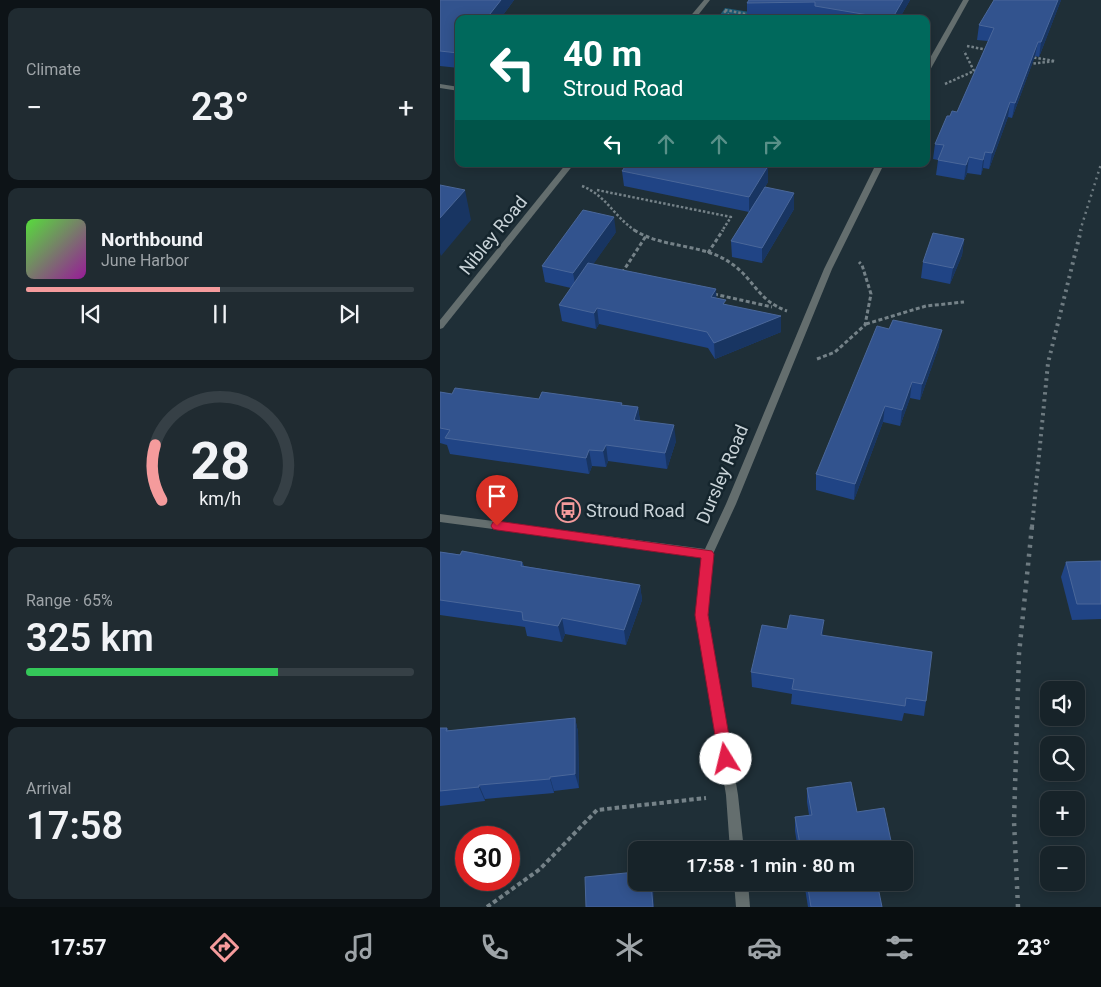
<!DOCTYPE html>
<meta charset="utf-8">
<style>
:root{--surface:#172329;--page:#202b31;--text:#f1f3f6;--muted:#9ea4a8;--line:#364046;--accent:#f59b9c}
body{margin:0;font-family:Roboto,sans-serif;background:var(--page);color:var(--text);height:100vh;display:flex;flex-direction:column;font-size:19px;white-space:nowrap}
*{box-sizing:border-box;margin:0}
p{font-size:16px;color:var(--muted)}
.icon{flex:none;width:28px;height:28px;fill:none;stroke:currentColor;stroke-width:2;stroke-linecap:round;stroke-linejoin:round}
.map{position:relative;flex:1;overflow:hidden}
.details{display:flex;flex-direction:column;gap:8px;padding:8px;background:#0d1317;width:440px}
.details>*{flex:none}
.banner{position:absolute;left:15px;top:15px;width:475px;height:152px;border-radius:10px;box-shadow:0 2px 12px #0003,0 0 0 1px var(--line);background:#00695c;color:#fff;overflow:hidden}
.tools{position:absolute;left:600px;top:681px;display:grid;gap:10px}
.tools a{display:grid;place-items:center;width:45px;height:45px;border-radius:10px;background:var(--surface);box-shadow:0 2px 12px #0003,0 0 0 1px var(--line);font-size:25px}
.speed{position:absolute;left:15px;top:826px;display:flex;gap:10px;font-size:25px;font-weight:700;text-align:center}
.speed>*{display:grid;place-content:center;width:65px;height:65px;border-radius:50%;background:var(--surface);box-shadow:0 2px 12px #0003,0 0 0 1px var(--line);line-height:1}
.speed .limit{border:8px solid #d22;background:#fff;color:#111}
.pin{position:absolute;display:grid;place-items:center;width:42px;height:42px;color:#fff;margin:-51px -21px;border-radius:50% 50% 50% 0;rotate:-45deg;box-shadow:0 0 5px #0007}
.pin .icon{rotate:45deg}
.me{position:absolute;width:55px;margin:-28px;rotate:351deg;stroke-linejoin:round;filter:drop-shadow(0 0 4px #0008)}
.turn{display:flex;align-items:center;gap:18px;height:105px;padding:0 25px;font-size:22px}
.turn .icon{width:65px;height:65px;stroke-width:2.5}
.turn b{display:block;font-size:35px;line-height:42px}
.lanes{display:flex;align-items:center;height:48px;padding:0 25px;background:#0003;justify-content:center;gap:25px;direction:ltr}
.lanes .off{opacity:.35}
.big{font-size:38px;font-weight:600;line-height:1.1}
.details .card{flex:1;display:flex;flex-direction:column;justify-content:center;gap:8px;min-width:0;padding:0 18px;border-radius:10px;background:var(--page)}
.details .dial{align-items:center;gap:0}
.dial svg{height:130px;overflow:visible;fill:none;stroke:var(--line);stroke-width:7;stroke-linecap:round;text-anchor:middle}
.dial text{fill:var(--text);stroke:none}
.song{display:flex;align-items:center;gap:15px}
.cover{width:60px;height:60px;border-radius:8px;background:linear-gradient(135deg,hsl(110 70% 55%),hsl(300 70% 35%))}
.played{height:5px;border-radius:2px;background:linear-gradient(90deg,var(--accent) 50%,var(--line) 50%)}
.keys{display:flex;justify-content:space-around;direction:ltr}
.heat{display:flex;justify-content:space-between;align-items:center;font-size:28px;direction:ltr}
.charge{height:8px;border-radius:4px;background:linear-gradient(90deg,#34c759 65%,var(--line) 0)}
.trip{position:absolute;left:188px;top:841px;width:285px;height:50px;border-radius:10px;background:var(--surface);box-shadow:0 2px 12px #0003,0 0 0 1px var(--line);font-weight:600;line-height:50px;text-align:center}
.dock{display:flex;height:80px;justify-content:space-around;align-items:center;background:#090e10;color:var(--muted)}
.dock .icon{width:35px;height:35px}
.dock .active{color:var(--accent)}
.dock b{font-size:22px;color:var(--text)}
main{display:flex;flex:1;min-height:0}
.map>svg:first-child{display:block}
.green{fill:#1d5b77}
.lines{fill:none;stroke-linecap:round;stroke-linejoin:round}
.path-far2{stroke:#758288;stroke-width:2.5;stroke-dasharray:2.5 2;stroke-linecap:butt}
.path-far1{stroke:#758288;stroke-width:3;stroke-dasharray:4 2.5;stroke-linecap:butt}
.path{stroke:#758288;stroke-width:4;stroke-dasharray:4.5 3;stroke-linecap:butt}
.minor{fill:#646e6e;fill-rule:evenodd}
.rail-far2{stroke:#6e7b81;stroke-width:2.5;stroke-dasharray:2 4;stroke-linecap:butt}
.rail-far1{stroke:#6e7b81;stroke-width:4;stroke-dasharray:2.5 4.5;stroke-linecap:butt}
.rail{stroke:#6e7b81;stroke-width:4.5;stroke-dasharray:3 6;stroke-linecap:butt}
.wall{fill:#204485}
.shaded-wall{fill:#183562}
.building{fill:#32538e;stroke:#4a679a}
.route{fill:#e11d48;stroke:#92132f}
.labels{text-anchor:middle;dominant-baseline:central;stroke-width:5;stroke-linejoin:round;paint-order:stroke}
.street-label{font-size:18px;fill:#c9d3d8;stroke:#15252d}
.poi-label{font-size:18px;fill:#c9d3d8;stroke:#15252d;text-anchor:start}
</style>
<main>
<section class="details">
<div class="card"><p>Climate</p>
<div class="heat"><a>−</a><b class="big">23°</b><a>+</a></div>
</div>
<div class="card">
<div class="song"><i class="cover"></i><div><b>Northbound</b><p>June Harbor</p></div></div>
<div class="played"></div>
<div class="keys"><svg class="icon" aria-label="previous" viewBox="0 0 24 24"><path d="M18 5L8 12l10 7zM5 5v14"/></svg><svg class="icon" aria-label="pause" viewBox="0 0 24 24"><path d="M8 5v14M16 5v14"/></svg><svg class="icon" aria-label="next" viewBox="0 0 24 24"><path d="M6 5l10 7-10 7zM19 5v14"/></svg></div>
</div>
<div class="card dial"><svg viewBox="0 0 100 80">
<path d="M14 69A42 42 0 1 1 86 69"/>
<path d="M14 69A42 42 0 0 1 10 35" stroke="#f59b9c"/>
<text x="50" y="56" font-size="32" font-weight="700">28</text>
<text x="50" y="72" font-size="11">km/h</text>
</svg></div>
<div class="card"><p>Range · 65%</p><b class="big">325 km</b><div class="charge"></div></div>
<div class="card"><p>Arrival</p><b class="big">17:58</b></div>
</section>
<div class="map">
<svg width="661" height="907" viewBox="0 0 661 907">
<rect width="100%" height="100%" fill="#1f2f37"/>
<path class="green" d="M285,8L353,19H277Z"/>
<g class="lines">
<g class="path-far2">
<path d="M285,10L311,15"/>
<path d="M284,11L293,19"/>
<path d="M322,16L336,19"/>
<path d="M527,46L548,50"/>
<path d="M589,64L615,61L591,57"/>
<path d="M505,84L534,71L524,51"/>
<path d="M142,186C166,195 175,218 196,231"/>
<path d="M157,190L291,217L282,231"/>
</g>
<g class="path-far1">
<path d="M194,230C224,249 264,243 292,264C315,280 317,300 347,311"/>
<path d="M268,253L283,230"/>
<path d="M182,273L206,236"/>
<path d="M274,294L332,307"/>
<path d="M426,324L486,306L524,302"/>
<path d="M377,359L395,352L425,325L431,294L422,265L419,262"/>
</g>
<path class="path" d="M47,907L100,869L157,810L266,798"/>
<g class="minor">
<path d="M264,0H270L255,19H248Z"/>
<path d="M523,0H529L489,72L486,74V65Z"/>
<path d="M0,84L19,87V91L0,88Z"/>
<path d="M126,164H134L3,328L0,329V320Z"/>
<path d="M436,164H444L392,269L296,504L273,554L268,615L298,795L304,850H290L286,795L256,615L262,557L0,522V514L265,549L286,504L384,269Z"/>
<path d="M294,882H308L310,907H296Z"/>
</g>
<path class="rail-far2" d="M640,231L661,164"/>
<path class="rail-far1" d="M592,527L608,363L641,230"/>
<path class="rail" d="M578,907L574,821L579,654L592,526"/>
</g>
<g class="wall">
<path d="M0,0H74L60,19H19V68L0,66Z"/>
<path d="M470,0L459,19H375V16L307,17V3Z"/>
<path d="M554,0H621L599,57L595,56L572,118L568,117L549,169L543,168L541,175L527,173L524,180L496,175L498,160L493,159L495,144L510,116L517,112L548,41L537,40L539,25Z"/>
<path d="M182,171L328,182L317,199L354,209L322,263L292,257L291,241L309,212L184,186Z"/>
<path d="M176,232L153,264L276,289V298L286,305L341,332L275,359L268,348L159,324L156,329L122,321L119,305L131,288L105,282L102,266Z"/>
<path d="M524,239L522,255L510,284L481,278L483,262Z"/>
<path d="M499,346L480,400L470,398L460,426L443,422L414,500L376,490V474Z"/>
<path d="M0,392L12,394L99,399L182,403V405L198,407L200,421L236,441L227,469L168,461L166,467L152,466L149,474L10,454L7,445L0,443Z"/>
<path d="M0,552L82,562L84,566L200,585L202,600L186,645L125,634L122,642L87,636L85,627L0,615Z"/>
<path d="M661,561V619L632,620L621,577L626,562Z"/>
<path d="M383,635L486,701L484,716L464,713L462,721L351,704L352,694L312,687L311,672Z"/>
<path d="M135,718L138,732L139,788L114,791V793L45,799V801L0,806V728H7L9,731Z"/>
<path d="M367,788L417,812L451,841L450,850H358L355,831V817L369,815L367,802Z"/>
<path d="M364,882H437L442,907H368Z"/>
</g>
<g class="shaded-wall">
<path d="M61,0H74L60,19H46Z"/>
<path d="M463,0H470L459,19H452Z"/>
<path d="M618,0H621L599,57L601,42Z"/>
<path d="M598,42L595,56L572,118L575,103Z"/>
<path d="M570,102L568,117L549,169L552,153Z"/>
<path d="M545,152L543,168L541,175L543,160Z"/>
<path d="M529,157L527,173L524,180L526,165Z"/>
<path d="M328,166V182L309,212V197Z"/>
<path d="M25,190L31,220L1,256L0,253V218Z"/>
<path d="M354,193V209L322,263V248Z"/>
<path d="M174,217L176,232L136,289L133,273Z"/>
<path d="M524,239L522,255L510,284L513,268Z"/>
<path d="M276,289L277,305L271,297Z"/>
<path d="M157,308L159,324L156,329L154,313Z"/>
<path d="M341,316V332L275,359L274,343Z"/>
<path d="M502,330L499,346L480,400L482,384Z"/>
<path d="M472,382L470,398L460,426L462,410Z"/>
<path d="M445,406L443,422L414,500L415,484Z"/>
<path d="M198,407L200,423L194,420Z"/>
<path d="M234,425L236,441L227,469L225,453Z"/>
<path d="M166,445L168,461L166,467L163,451Z"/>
<path d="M149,450L152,466L149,474L146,458Z"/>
<path d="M200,585L202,600L186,645L184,630Z"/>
<path d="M122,618L125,634L122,642L118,626Z"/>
<path d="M384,620L383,635H381Z"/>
<path d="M135,718L138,732L139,788L135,774Z"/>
<path d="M110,777L114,791V793L110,779Z"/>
<path d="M39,785L45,799V801L39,787Z"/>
<path d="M211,882H213L214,907H213Z"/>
</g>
<g class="building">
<path d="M0,0H61L46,19H19L18,53L0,51Z"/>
<path d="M309,0H463L452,19L375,6V2L307,3Z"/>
<path d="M554,0H618L601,42H598L575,103L570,102L552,153L545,152L543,160L529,157L526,165L498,160L504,145L495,144L507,116H510L512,111L517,112L554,28L539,25Z"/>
<path d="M187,164H314L328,166L309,197L182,171Z"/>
<path d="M0,185L25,190L0,218Z"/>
<path d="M325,187L354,193L322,248L291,241Z"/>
<path d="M143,210L174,217L133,273L102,266Z"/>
<path d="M493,233L524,239L513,268L483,262Z"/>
<path d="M148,263L276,289L271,297L286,300L283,304L341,316L274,343L267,332L157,308L154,313L119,305Z"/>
<path d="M453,320L502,330L482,384L472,382L462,410L445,406L415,484L376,474L437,326L449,329Z"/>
<path d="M15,388L99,399L102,392L182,403L181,405L198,407L194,420L234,425L225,453L166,445L163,451L149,450L146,458L5,438L10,430L0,428V392L12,394Z"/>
<path d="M22,551L82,562L81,566L200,585L184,630L122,618L118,626L83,620L82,612L0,600V552L20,555Z"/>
<path d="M661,561V604H637L626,562Z"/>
<path d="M350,615L384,620L381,635L492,652L486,701L466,698L465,706L352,689L354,679L311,672L322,625L347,629Z"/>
<path d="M135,718V774L110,777V779L39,785V787L0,791V728H7L6,731Z"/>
<path d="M411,782L417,812L444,808L451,841L429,843L430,850H361L355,817L372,815L367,788Z"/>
<path d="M196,872V882H211L213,907H146L145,877Z"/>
<path d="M367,882H437L442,907H371Z"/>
</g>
<path class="route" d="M57,521L272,551L274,554L268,615L293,759L291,764L286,766L281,764L279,759L255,615L261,558L57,530L53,529L51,526L53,522Z"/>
<defs>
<symbol id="bus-ring" viewBox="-11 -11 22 22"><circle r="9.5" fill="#15252d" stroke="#f59b9c" stroke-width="1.5"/><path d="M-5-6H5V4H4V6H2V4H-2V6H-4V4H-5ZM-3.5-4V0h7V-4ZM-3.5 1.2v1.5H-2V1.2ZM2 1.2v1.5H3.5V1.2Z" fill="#f59b9c"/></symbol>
</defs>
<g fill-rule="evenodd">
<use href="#bus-ring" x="114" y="496" width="28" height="28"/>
</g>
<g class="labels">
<g class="street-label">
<text transform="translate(53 235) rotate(-51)">Nibley Road</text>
<text transform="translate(282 474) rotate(-67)">Dursley Road</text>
</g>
<g class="poi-label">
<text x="146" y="510">Stroud Road</text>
</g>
</g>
</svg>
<div class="tools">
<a><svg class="icon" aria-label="sound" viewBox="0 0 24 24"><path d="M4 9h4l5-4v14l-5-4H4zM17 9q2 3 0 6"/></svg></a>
<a><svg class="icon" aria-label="search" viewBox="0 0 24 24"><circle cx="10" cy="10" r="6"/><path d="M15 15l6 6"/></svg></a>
<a>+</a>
<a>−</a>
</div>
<div class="speed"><div class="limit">30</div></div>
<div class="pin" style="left:57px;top:526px;background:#d93025"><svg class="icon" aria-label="arrive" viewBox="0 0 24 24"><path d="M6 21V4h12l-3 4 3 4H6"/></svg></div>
<svg class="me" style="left:286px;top:759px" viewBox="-20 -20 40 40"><circle r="19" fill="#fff"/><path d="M0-13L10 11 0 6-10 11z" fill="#e11d48"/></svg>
<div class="trip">17:58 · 1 min · 80 m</div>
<div class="banner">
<div class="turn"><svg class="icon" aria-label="left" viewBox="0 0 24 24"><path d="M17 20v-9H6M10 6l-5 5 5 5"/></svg><div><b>40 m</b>Stroud Road</div></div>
<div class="lanes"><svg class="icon" aria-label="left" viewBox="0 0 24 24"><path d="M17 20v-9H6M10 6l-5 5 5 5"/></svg><svg class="icon off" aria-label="ahead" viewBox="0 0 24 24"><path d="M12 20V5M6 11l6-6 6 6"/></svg><svg class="icon off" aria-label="ahead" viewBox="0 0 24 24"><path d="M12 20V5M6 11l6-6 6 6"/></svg><svg class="icon off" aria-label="right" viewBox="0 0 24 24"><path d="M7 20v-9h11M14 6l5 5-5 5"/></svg></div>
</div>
</div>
</main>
<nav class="dock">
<b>17:57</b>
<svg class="icon active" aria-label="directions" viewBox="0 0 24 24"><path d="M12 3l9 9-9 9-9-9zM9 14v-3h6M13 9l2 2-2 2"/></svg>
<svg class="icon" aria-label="music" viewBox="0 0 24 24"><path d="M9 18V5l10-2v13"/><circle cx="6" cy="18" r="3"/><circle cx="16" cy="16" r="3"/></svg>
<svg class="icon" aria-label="phone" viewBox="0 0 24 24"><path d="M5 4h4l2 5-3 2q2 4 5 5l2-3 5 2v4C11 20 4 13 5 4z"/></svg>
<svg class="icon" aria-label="climate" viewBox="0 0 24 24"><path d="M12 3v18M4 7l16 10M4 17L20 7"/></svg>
<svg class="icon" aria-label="car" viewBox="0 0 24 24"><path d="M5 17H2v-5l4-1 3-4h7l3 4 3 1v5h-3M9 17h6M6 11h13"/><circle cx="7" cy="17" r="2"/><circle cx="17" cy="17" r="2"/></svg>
<svg class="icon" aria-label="filters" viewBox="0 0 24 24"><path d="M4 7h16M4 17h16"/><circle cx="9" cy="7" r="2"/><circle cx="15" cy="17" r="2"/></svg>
<b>23°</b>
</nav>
